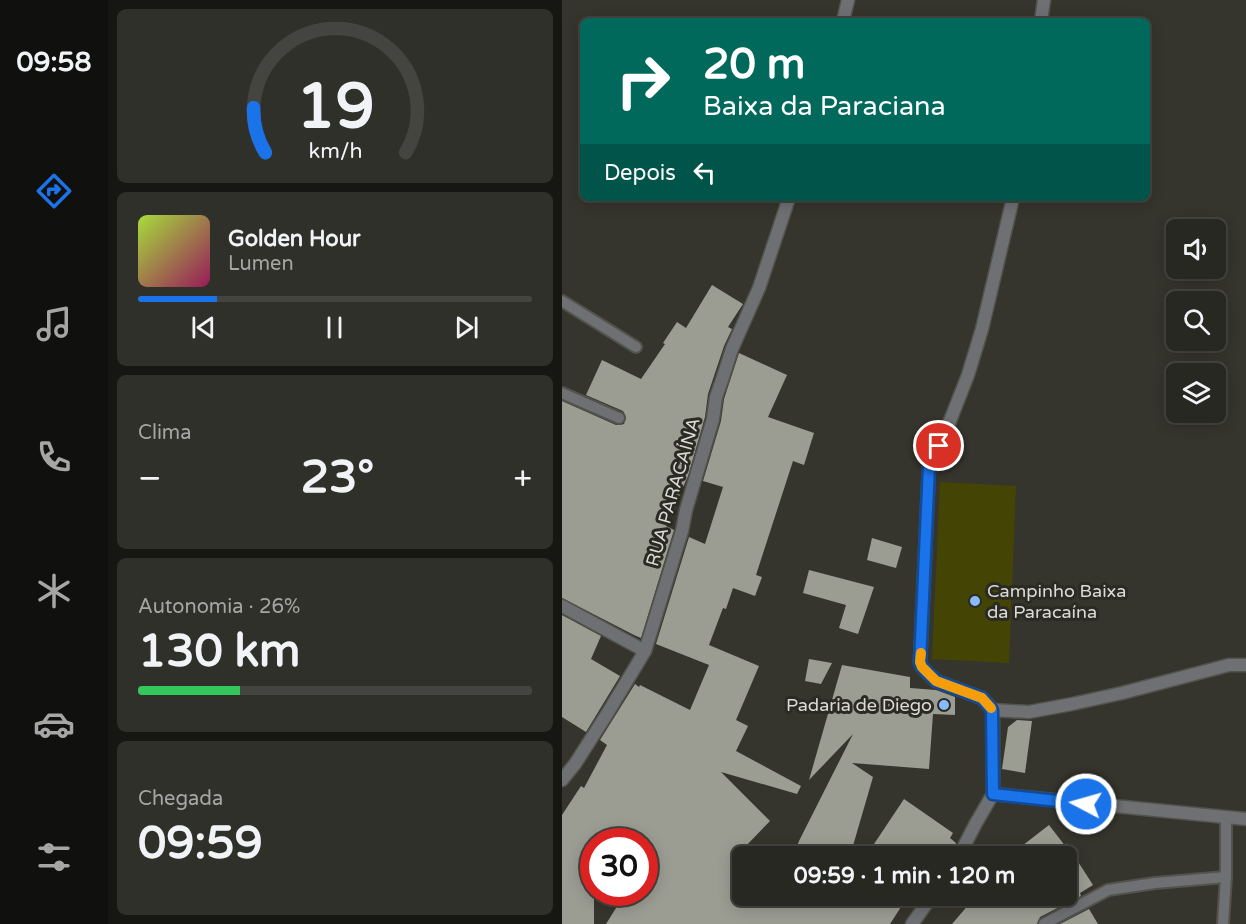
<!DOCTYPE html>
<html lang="pt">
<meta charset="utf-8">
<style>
:root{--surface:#282822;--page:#30302a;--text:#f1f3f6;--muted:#a5a6a5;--line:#444440;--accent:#1a73e8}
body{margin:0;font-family:"Varela Round",sans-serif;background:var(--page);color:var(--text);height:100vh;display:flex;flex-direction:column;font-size:22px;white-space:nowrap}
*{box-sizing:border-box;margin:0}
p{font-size:20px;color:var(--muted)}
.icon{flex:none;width:33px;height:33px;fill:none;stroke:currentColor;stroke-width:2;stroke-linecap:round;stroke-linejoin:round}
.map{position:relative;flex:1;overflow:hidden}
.side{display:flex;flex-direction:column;gap:9px;padding:9px;background:#161613;width:454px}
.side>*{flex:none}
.top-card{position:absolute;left:18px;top:18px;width:570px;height:183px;border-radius:9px;box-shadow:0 3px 15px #0003,0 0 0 2px var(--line);background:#00695c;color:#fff;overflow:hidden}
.fabs{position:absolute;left:604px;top:219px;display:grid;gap:12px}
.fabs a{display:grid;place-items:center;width:60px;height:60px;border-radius:9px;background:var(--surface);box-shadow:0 3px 15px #0003,0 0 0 2px var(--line);font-size:30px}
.speed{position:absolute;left:18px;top:828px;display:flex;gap:12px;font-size:30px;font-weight:700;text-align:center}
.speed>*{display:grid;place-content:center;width:78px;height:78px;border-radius:50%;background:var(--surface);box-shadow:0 3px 15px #0003,0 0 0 2px var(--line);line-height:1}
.speed .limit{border:9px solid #d22;background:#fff;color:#111}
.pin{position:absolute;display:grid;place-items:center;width:51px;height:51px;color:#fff;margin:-26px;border:3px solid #fff;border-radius:50%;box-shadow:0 2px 6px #0007}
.me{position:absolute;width:66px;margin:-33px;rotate:276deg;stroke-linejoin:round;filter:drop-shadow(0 0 4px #0008)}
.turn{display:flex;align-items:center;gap:21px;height:126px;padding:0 24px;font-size:27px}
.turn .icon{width:78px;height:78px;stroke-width:2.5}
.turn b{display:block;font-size:42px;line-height:51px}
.then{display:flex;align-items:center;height:57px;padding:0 24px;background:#0003;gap:12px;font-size:22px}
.big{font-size:45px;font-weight:700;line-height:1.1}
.side .widget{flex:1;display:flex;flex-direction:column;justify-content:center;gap:9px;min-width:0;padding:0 21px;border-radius:9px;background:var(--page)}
.side .dial{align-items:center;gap:0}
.dial svg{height:156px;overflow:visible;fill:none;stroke:var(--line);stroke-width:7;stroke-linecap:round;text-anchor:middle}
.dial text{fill:var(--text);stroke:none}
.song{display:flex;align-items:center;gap:18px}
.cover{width:72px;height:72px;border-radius:9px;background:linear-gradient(135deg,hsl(80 70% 55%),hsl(330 70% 35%))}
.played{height:6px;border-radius:3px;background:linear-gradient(90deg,var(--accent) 20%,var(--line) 20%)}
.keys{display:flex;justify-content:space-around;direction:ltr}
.heat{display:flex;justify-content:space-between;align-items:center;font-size:33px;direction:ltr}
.charge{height:9px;border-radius:4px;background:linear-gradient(90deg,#34c759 26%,var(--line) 0)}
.trip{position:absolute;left:170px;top:846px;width:345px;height:60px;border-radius:9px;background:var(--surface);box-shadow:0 3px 15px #0003,0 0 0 2px var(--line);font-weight:700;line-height:60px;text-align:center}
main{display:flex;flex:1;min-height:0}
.dock{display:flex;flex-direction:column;width:108px;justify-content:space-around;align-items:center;background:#10100e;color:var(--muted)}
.dock .icon{width:42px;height:42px}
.dock .on{color:var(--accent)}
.dock b{font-size:27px;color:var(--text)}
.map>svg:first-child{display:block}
.green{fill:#444505}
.building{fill:#9b9c92}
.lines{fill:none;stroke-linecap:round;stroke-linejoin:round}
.lane-casing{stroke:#53534b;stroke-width:14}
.street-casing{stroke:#53534b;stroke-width:15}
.lane{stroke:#6e7074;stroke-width:10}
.street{stroke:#6e7074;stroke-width:12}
.route-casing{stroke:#114b97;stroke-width:15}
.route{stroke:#1a73e8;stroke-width:10}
.slow{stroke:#f59e0b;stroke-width:10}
.poi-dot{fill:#8bbafc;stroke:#2b2b24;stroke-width:2}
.labels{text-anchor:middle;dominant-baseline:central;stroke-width:6;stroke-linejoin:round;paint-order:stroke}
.street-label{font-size:18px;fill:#dbdbd6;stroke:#2b2b24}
.poi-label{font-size:18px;fill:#dbdbd6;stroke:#2b2b24;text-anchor:start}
</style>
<main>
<nav class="dock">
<b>09:58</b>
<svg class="icon on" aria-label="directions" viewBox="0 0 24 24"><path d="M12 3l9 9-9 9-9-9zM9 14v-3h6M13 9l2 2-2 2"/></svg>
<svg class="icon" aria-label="music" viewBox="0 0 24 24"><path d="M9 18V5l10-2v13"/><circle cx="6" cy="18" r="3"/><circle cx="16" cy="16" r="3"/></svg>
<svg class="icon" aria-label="phone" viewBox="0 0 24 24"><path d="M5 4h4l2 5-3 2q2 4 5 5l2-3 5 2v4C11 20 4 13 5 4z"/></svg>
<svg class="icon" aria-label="climate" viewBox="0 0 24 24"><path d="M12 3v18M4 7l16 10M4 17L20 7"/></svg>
<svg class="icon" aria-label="car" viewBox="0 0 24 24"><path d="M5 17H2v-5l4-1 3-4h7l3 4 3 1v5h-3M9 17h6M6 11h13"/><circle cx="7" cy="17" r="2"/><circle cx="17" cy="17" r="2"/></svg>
<svg class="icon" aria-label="filters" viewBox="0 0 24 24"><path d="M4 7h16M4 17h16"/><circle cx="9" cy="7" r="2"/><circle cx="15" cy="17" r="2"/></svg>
</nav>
<section class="side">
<div class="widget dial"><svg viewBox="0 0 100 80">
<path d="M14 69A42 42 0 1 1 86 69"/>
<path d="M14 69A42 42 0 0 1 8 46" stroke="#1a73e8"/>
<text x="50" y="56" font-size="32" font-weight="700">19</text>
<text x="50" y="72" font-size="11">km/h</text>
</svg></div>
<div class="widget">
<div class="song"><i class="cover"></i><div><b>Golden Hour</b><p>Lumen</p></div></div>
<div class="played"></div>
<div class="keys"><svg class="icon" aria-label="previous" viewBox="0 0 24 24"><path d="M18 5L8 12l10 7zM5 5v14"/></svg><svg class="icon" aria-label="pause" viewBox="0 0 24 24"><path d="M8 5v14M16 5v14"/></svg><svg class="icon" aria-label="next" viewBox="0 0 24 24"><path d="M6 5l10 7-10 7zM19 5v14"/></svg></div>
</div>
<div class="widget"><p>Clima</p>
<div class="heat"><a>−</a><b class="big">23°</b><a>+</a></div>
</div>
<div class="widget"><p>Autonomia · 26%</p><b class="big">130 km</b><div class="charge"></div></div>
<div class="widget"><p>Chegada</p><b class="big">09:59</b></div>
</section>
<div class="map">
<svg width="684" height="924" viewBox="0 0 684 924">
<rect width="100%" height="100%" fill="#35352d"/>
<path class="green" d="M378,482L454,486L447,663L370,659Z"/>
<g class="building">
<path d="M150,285L181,304L166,327L170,329L162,346L146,394L143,417L126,476L104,526L112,530L79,638L72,635L0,598V401L54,425H58L62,424L64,417L61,411L24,395L40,360L79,379L103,344L101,343L115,322L124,328Z"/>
<path d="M177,353L225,375L206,417L252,433L242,465L231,461L194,575L200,577L193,596L171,588L164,609L161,608L147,645L197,666L174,720L186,726L174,751L239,786L235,794L159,772L208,821L180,850V896H277L276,897L277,896H346L328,924H44L64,892H82V842H32V924H0V815L19,786L22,788L45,745L38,740L73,684L77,687L78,685L128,710L147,665L94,644L127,537L143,544L161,487L141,481L159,421L162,399Z"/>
<path d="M310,538L340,547L334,568L305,560Z"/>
<path d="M247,570L312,587L296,634L277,628L284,605L241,593Z"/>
<path d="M0,615L39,636L29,659L58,676L24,732L0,717Z"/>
<path d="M247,659L270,663L259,684L243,681Z"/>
<path d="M280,665L348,677V688L374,690L393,697V715L371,714L367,769L290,763L311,777L288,856H231L237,841L291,734L247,780Z"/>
<path d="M455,720L470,721L463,773L440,769L446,727Z"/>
<path d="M342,799L391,833L388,838L394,843L389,856H304Z"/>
<path d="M487,825L504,847V843L531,885L518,893L519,896L478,917L475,924H390L414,896H504V856H447Z"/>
<path d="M527,909L536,924H498Z"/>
</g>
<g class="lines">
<defs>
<g id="lane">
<path d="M0,301L74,347"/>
<path d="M0,393L57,418"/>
<path d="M482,924L546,890L593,883L664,877"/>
<path d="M661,924L664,877V818"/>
</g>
<g id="street">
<path d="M281,21L286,0"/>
<path d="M479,21L482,0"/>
<path d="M0,606L83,651"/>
<path d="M431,710L420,698L374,681L360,667L358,662L367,467L386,426L406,375L420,329L451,198"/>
<path d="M431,710L467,712L510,704L560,693L667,665H684"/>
<path d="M0,780L13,764L45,714L83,651L120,531L124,510L151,419L154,397L160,380L170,349L197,288L227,198"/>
<path d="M431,794L684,819"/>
<path d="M397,856L414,823L431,794V710"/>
<path d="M350,924L370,896"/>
</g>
</defs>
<use href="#lane" class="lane-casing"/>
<use href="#street" class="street-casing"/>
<use href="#lane" class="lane"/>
<use href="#street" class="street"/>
</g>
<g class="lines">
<defs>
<path id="route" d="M377,446L367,467L358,662L360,667L374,681L420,698L430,710L431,794L524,804"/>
</defs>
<use href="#route" class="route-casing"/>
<use href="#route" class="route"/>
<path class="slow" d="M359,653L358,662L360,667L374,681L420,698L429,708"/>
</g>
<g class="poi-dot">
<circle cx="413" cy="601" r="6"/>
<circle cx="382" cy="705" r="6"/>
</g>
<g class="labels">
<g class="street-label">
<text transform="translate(111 492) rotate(-74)">RUA PARACAÍNA</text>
</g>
<g class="poi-label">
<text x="425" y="591">Campinho Baixa<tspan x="425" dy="21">da Paracaína</tspan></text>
<text x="370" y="705" text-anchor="end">Padaria de Diego</text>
</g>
</g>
</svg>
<div class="fabs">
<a><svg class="icon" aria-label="sound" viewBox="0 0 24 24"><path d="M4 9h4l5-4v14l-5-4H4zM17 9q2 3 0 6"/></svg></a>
<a><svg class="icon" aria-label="search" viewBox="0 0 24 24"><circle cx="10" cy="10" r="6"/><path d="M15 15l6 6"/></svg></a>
<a><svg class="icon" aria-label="layers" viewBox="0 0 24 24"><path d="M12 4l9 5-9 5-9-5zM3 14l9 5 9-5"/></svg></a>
</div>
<div class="speed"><div class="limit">30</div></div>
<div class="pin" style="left:377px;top:446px;background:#d93025"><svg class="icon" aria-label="arrive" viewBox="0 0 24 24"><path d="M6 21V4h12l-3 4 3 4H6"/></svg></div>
<svg class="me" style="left:524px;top:804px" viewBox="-20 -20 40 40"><circle r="17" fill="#1a73e8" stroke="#fff" stroke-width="3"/><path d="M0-11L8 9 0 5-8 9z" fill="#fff"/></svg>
<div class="trip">09:59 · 1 min · 120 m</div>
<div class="top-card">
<div class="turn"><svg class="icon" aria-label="right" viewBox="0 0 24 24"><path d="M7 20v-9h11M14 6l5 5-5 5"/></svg><div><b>20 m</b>Baixa da Paraciana</div></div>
<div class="then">Depois<svg class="icon" aria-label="left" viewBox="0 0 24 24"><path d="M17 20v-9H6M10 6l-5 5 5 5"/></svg></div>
</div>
</div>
</main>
